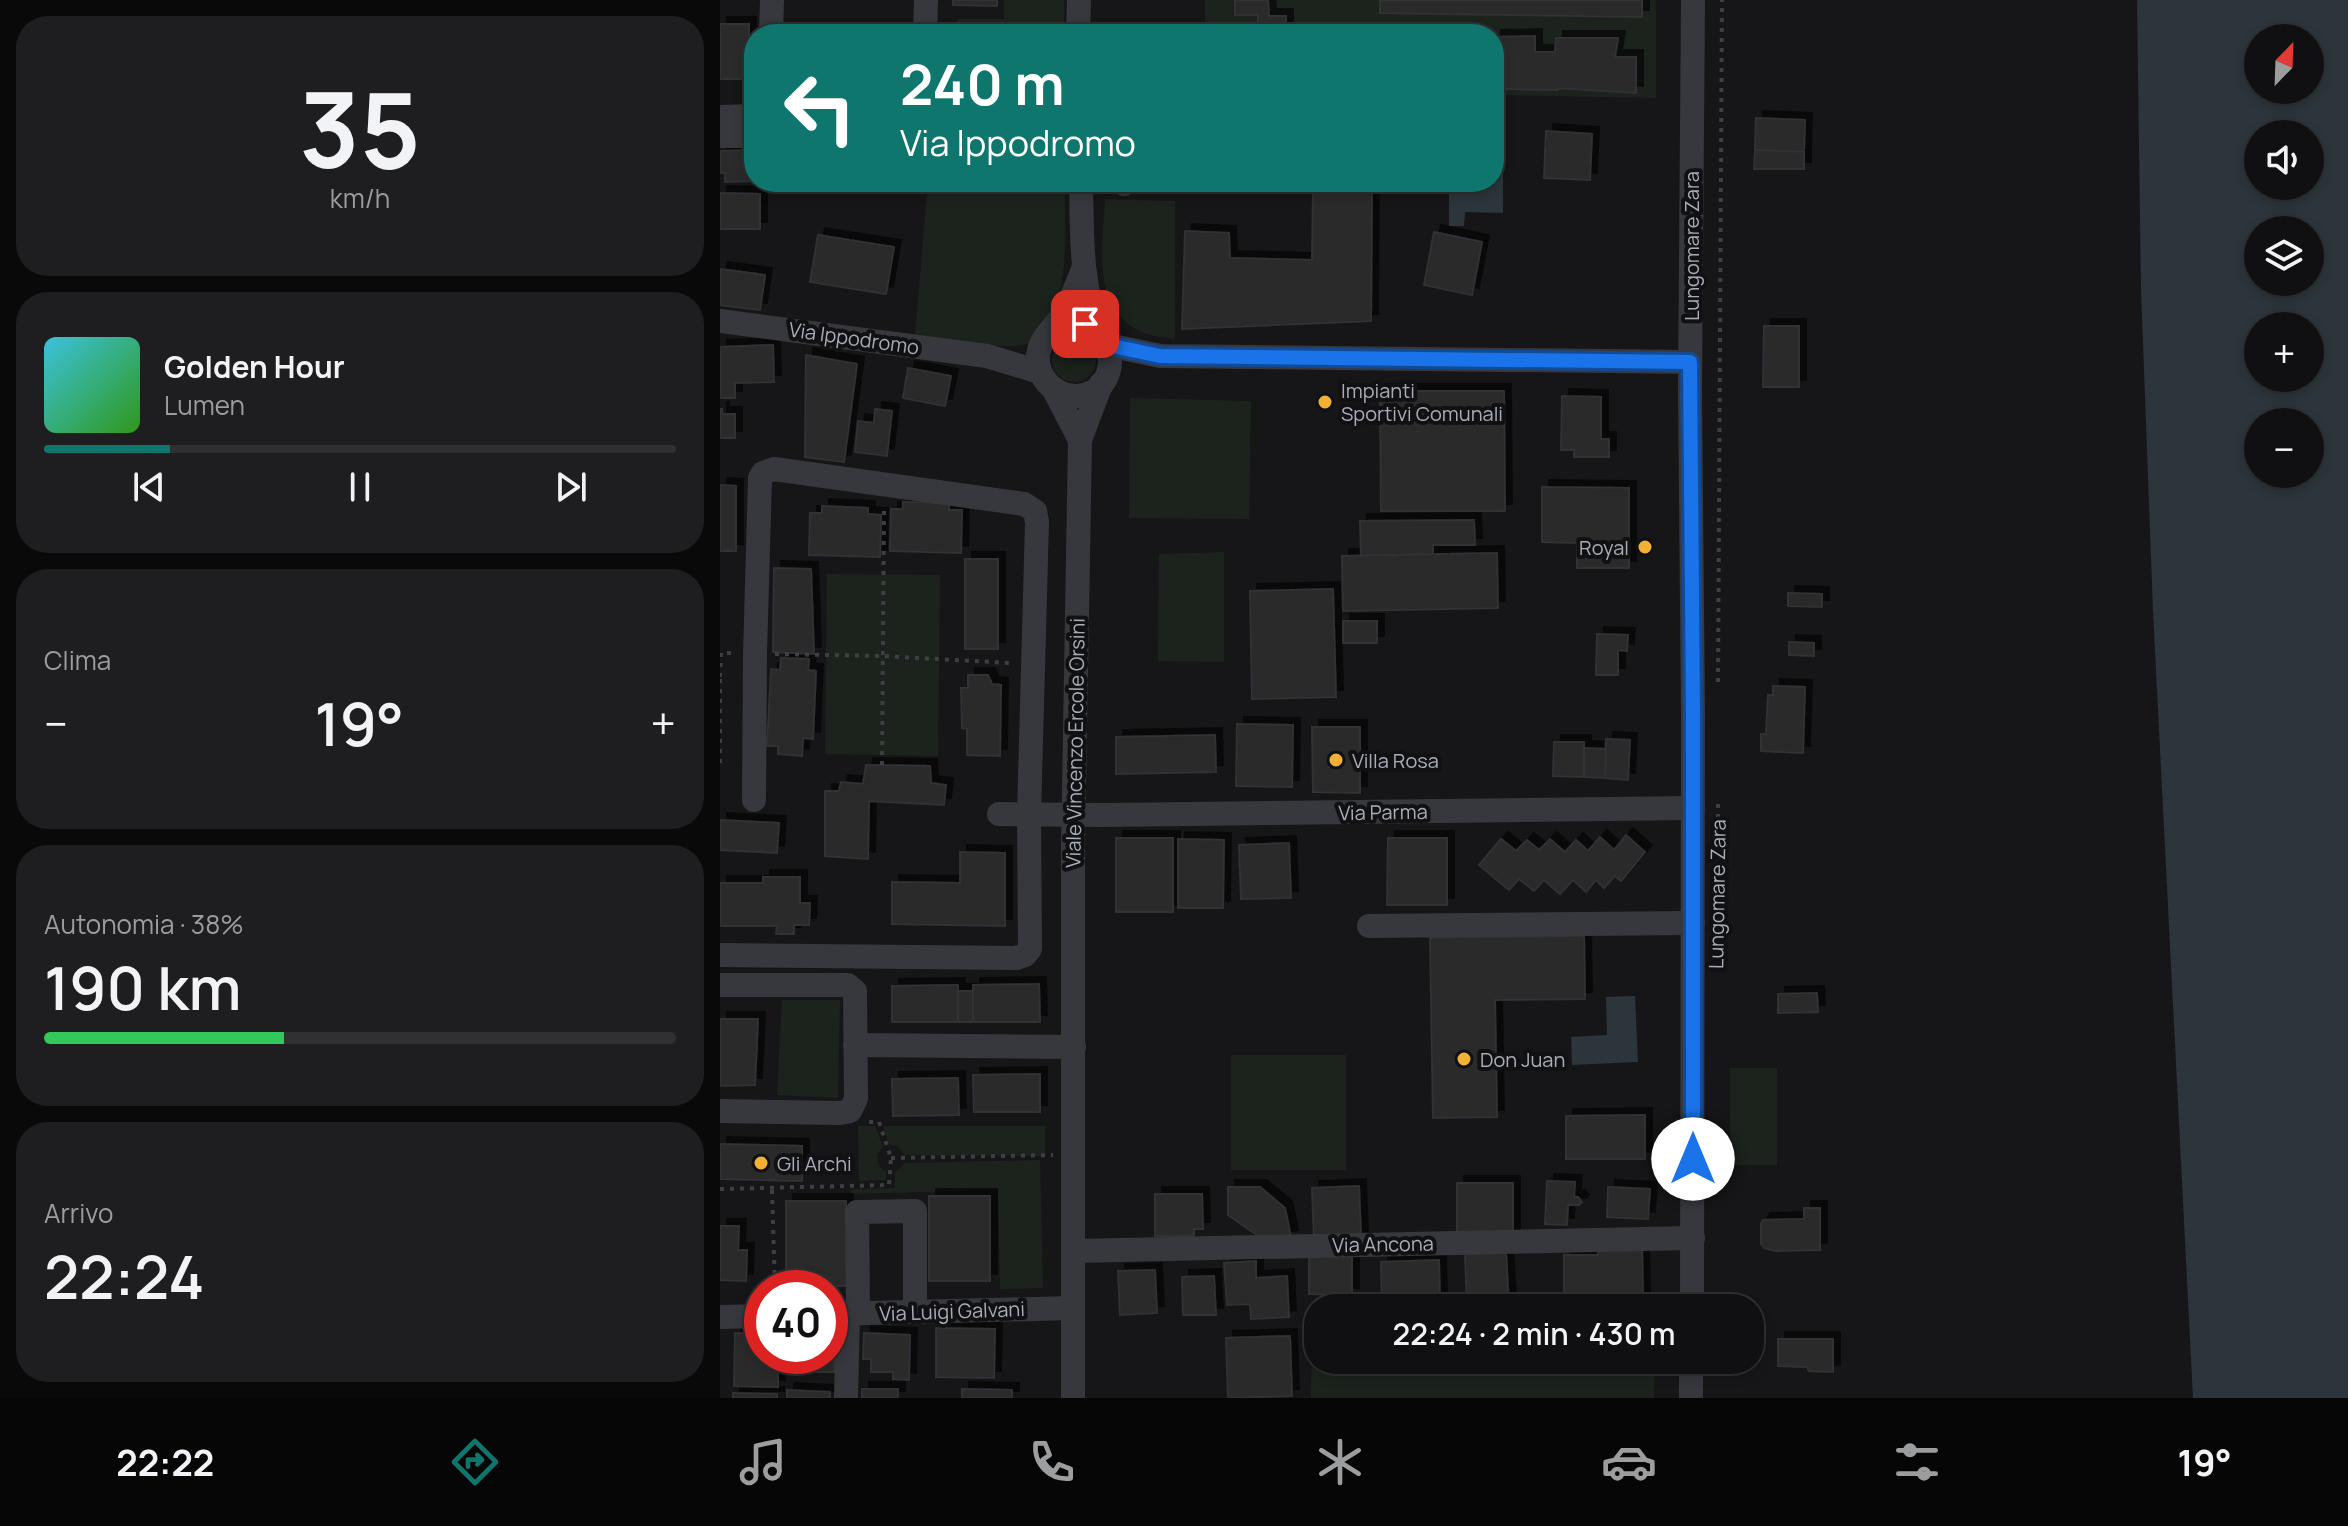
<!DOCTYPE html>
<html lang="it">
<meta charset="utf-8">
<style>
:root{--surface:#101012;--page:#1e1e20;--text:#f1f3f6;--muted:#9c9d9f;--line:#303032;--accent:#0f766e}
body{margin:0;font-family:Manrope,sans-serif;background:var(--page);color:var(--text);height:100vh;display:flex;flex-direction:column;font-size:30px;white-space:nowrap}
*{box-sizing:border-box;margin:0}
p{font-size:26px;color:var(--muted)}
.icon{flex:none;width:44px;height:44px;fill:none;stroke:currentColor;stroke-width:2;stroke-linecap:round;stroke-linejoin:round}
.map{position:relative;flex:1;overflow:hidden}
.side{display:flex;flex-direction:column;gap:16px;padding:16px;background:#09090a;width:720px}
.side>*{flex:none}
.banner{position:absolute;left:24px;top:24px;width:760px;height:168px;border-radius:32px;box-shadow:0 4px 12px #0003,0 0 0 2px var(--line);background:#0f766e;color:#fff;overflow:hidden}
.needle{width:52px;rotate:23deg}
.buttons{position:absolute;left:1524px;top:24px;display:grid;gap:16px}
.buttons a{display:grid;place-items:center;width:80px;height:80px;border-radius:50%;background:var(--surface);box-shadow:0 4px 12px #0003,0 0 0 2px var(--line);font-size:40px}
.speed{position:absolute;left:24px;top:1270px;display:flex;gap:16px;font-size:40px;font-weight:700;text-align:center}
.speed>*{display:grid;place-content:center;width:104px;height:104px;border-radius:50%;background:var(--surface);box-shadow:0 4px 12px #0003,0 0 0 2px var(--line);line-height:1}
.speed .limit{border:12px solid #d22;background:#fff;color:#111}
.pin{position:absolute;display:grid;place-items:center;width:68px;height:68px;color:#fff;margin:-34px;border-radius:16px;box-shadow:0 4px 12px #0006}
.me{position:absolute;width:88px;margin:-44px;rotate:0deg;stroke-linejoin:round;filter:drop-shadow(0 0 6px #0008)}
.turn{display:flex;align-items:center;gap:28px;height:168px;padding:0 24px;font-size:36px}
.turn .icon{width:104px;height:104px;stroke-width:2.5}
.turn b{display:block;font-size:56px;line-height:68px}
.big{font-size:60px;font-weight:600;line-height:1.1}
.side .tile{flex:1;display:flex;flex-direction:column;justify-content:center;gap:12px;min-width:0;padding:0 28px;border-radius:32px;background:var(--page)}
.side .dial{align-items:center;gap:0}
.dial b{font-size:104px;line-height:1}
.song{display:flex;align-items:center;gap:24px}
.cover{width:96px;height:96px;border-radius:12px;background:linear-gradient(135deg,hsl(190 70% 55%),hsl(110 70% 35%))}
.played{height:8px;border-radius:4px;background:linear-gradient(90deg,var(--accent) 20%,var(--line) 20%)}
.keys{display:flex;justify-content:space-around;direction:ltr}
.heat{display:flex;justify-content:space-between;align-items:center;font-size:44px;direction:ltr}
.charge{height:12px;border-radius:6px;background:linear-gradient(90deg,#34c759 38%,var(--line) 0)}
.trip{position:absolute;left:584px;top:1294px;width:460px;height:80px;border-radius:32px;background:var(--surface);box-shadow:0 4px 12px #0003,0 0 0 2px var(--line);font-weight:600;line-height:80px;text-align:center}
.tab-bar{display:flex;height:128px;justify-content:space-around;align-items:center;background:#060607;color:var(--muted)}
.tab-bar .icon{width:56px;height:56px}
.tab-bar .selected{color:var(--accent)}
.tab-bar b{font-size:36px;color:var(--text)}
main{display:flex;flex:1;min-height:0}
.map>svg:first-child{display:block}
.green{fill:#1c231d}
.water{fill:#2c353c;fill-rule:evenodd}
.building{fill:#29292c;stroke:#303034;stroke-width:2;filter:url(#shadow)}
.lines{fill:none;stroke-linecap:round;stroke-linejoin:round}
.path{stroke:#3d3f44;stroke-width:4;stroke-dasharray:4 6;stroke-linecap:butt}
.minor{stroke:#37383d;stroke-width:24}
.route-casing{stroke:#114b97;stroke-width:20}
.route{stroke:#1a73e8;stroke-width:14}
.poi-dot{fill:#f2b134;stroke:#111113;stroke-width:3}
.labels{text-anchor:middle;dominant-baseline:central;stroke-width:8;stroke-linejoin:round;paint-order:stroke}
.street-label{font-size:20px;fill:#a8adb8;stroke:#111113}
.poi-label{font-size:20px;fill:#a8adb8;stroke:#111113;text-anchor:start}
</style>
<main>
<section class="side">
<div class="tile dial"><b>35</b><p>km/h</p></div>
<div class="tile">
<div class="song"><i class="cover"></i><div><b>Golden Hour</b><p>Lumen</p></div></div>
<div class="played"></div>
<div class="keys"><svg class="icon" aria-label="previous" viewBox="0 0 24 24"><path d="M18 5L8 12l10 7zM5 5v14"/></svg><svg class="icon" aria-label="pause" viewBox="0 0 24 24"><path d="M8 5v14M16 5v14"/></svg><svg class="icon" aria-label="next" viewBox="0 0 24 24"><path d="M6 5l10 7-10 7zM19 5v14"/></svg></div>
</div>
<div class="tile"><p>Clima</p>
<div class="heat"><a>−</a><b class="big">19°</b><a>+</a></div>
</div>
<div class="tile"><p>Autonomia · 38%</p><b class="big">190 km</b><div class="charge"></div></div>
<div class="tile"><p>Arrivo</p><b class="big">22:24</b></div>
</section>
<div class="map">
<svg width="1628" height="1398" viewBox="0 0 1628 1398">
<defs>
<filter id="shadow"><feDropShadow dx="7" dy="-7" stdDeviation="0" flood-color="#0009"/></filter>
</defs>
<rect width="100%" height="100%" fill="#161618"/>
<g class="green">
<path d="M284,0H344V34H237V19H284Z"/>
<path d="M485,0H936V98L774,95V34H485Z"/>
<path d="M87,182H345C344,228 352,296 321,333C318,336 316,340 313,342C295,353 218,339 195,336L207,193Z"/>
<path d="M385,199L455,201V339C447,338 438,337 430,335C369,316 383,249 385,199Z"/>
<circle cx="354" cy="360" r="22"/>
<path d="M410,398L531,401L529,519L409,518Z"/>
<path d="M504,552V662L438,661L439,554Z"/>
<path d="M107,574L220,575L218,756L105,754Z"/>
<path d="M62,1000H120L118,1098L57,1095Z"/>
<rect x="511" y="1055" width="115" height="115"/>
<rect x="1010" y="1068" width="47" height="97"/>
<path d="M138,1126H155L163,1146L157,1155C158,1162 158,1168 166,1171V1180L139,1181Z"/>
<path d="M163,1126H325V1156L185,1155L178,1146L169,1144Z"/>
<path d="M320,1160L323,1288L280,1289L278,1190L131,1194V1189L175,1188V1172L185,1163Z"/>
<path d="M598,1320V1360H935L934,1398H591L592,1321Z"/>
</g>
<g class="water">
<path d="M1417,0H1628V1398H1473L1433,611L1421,289ZM1538,38H1590V90H1538ZM1538,134H1590V186H1538ZM1538,230H1590V282H1538ZM1538,326H1590V378H1538ZM1538,422H1590V474H1538Z"/>
<path d="M774,173H783V213L745,212L744,226H729V182H774Z"/>
<path d="M915,996L918,1062L852,1065L851,1037L887,1035L886,997Z"/>
</g>
<g class="building">
<path d="M233,0H277V6L233,5Z"/>
<path d="M515,0H548L549,16H566V34H538V15H515Z"/>
<path d="M660,0H922V17L660,13Z"/>
<rect x="0" y="24" width="29" height="55"/>
<path d="M815,36V52H835L836,38H898L895,57H916V93L838,88V90L774,89V37Z"/>
<path d="M1036,118L1085,120L1084,152L1035,150Z"/>
<path d="M826,131L872,134L870,180L824,178Z"/>
<path d="M34,150V181L5,182V173H0V151Z"/>
<path d="M1035,150L1084,152V169H1034Z"/>
<path d="M468,182H644V189H652L651,321L462,329L465,231L509,233L510,258L592,260L593,192L468,191Z"/>
<path d="M0,193L40,194V229H0Z"/>
<path d="M714,232L762,242L752,295L704,285Z"/>
<path d="M98,235L174,247L166,294L90,282Z"/>
<path d="M0,269L45,275L40,310L0,305Z"/>
<path d="M1044,326H1079V387H1043Z"/>
<path d="M53,345L54,382L15,383V398H0V347Z"/>
<path d="M86,355L137,364L124,462L85,457Z"/>
<path d="M188,368L231,376L225,406L183,398Z"/>
<path d="M660,391H784L785,511H661Z"/>
<path d="M842,396L881,397V439H889V457H854V450H841Z"/>
<path d="M0,409H2V414H15V438H0Z"/>
<path d="M155,409L172,411L167,456L135,452L138,421L154,423Z"/>
<path d="M0,485L16,486V551H0Z"/>
<path d="M822,487L909,488V568H857V543L822,542Z"/>
<path d="M183,502L229,503V510H242L241,553L170,551L171,509H183Z"/>
<path d="M102,506L148,508V514L161,515L160,557L89,555L90,513H102Z"/>
<path d="M754,520L755,545H713V554L641,556L640,521Z"/>
<path d="M777,553L778,608L623,611L622,556Z"/>
<rect x="245" y="559" width="33" height="90"/>
<path d="M54,568L91,569L94,654L53,652Z"/>
<path d="M613,589L616,697L532,699L530,591Z"/>
<path d="M1068,593L1102,594V607L1068,606Z"/>
<rect x="623" y="621" width="34" height="22"/>
<path d="M877,634L908,635L907,651L898,650V675H876Z"/>
<path d="M1069,642L1094,643V656L1069,655Z"/>
<path d="M61,658L89,659L88,670L96,671L93,739L83,738L82,756L58,754V746H47L51,669L60,670Z"/>
<path d="M248,675H268L272,684L281,685L280,756L247,755V729L242,728L241,688H248Z"/>
<path d="M1053,686L1085,687L1083,753L1041,751V734H1046L1048,695H1053Z"/>
<path d="M517,724L573,725L572,787L516,786Z"/>
<path d="M592,727H640V793L593,792Z"/>
<path d="M495,735L496,772L396,774V737Z"/>
<path d="M886,739L910,740L908,780L885,778Z"/>
<path d="M834,742H864V777L833,776Z"/>
<path d="M864,748L886,749L885,778L864,777Z"/>
<path d="M146,765L210,766L211,783L226,785L224,805L149,801L148,859L105,856V791H119L121,782L143,784Z"/>
<path d="M0,820L59,823L57,853L0,850Z"/>
<path d="M906,835L925,852L901,881L895,876L884,888L876,880L866,892L853,880L840,894L824,880L814,891L799,879L789,890L759,865L781,839L796,851L807,840L819,850L830,839L845,852L856,840L868,851L880,837L894,850Z"/>
<rect x="396" y="838" width="57" height="74"/>
<path d="M668,838H727V905H667Z"/>
<path d="M458,839L504,840L503,908H458Z"/>
<path d="M569,843L571,898L521,899L519,845Z"/>
<path d="M240,852L285,853V926L172,924V882L240,883Z"/>
<path d="M43,877H80V903H90L89,925H74V934H56L57,926H0V883H43Z"/>
<path d="M864,936L865,999L775,1000L777,1117L713,1118L710,938Z"/>
<path d="M319,984L320,1022H253V985Z"/>
<path d="M238,985V1022H172V986Z"/>
<rect x="238" y="991" width="15" height="31"/>
<path d="M1097,993L1098,1012L1058,1013V994Z"/>
<path d="M0,1019H38L35,1085L0,1086Z"/>
<path d="M320,1074V1112H254L253,1075Z"/>
<path d="M238,1078L239,1115L173,1116L172,1079Z"/>
<path d="M925,1115V1159H846V1116Z"/>
<path d="M0,1144L82,1146V1181L0,1179Z"/>
<path d="M827,1181L855,1182L854,1197H858L862,1202L859,1205H848L847,1225L825,1224Z"/>
<rect x="737" y="1183" width="56" height="53"/>
<path d="M639,1186L641,1238L594,1240L592,1188Z"/>
<path d="M508,1187H540L565,1208L571,1237L547,1242L508,1215Z"/>
<path d="M888,1187L930,1189L928,1219L887,1217Z"/>
<path d="M435,1194H482L483,1229H474V1236H435Z"/>
<rect x="209" y="1196" width="61" height="85"/>
<path d="M66,1201H126L127,1286H66Z"/>
<path d="M1084,1208H1100V1250L1055,1251L1044,1248L1041,1244V1224L1043,1220L1084,1219Z"/>
<path d="M0,1226H19L18,1250H27L26,1281L0,1280Z"/>
<path d="M878,1246H922L923,1298L844,1299V1255H878Z"/>
<path d="M786,1253L789,1305L747,1307L745,1254Z"/>
<path d="M589,1256H632V1295L589,1294Z"/>
<path d="M719,1260L720,1308H662L661,1262Z"/>
<path d="M536,1261V1278L567,1276L569,1317L531,1319L530,1304L507,1305L504,1263Z"/>
<path d="M435,1270L437,1313L400,1315L398,1271Z"/>
<path d="M494,1276L496,1315H463L462,1277Z"/>
<path d="M216,1328L275,1329L274,1378L216,1377Z"/>
<path d="M110,1331H114V1372H69L70,1356H110Z"/>
<path d="M15,1333L42,1334V1356H58V1387L14,1386Z"/>
<path d="M144,1333L190,1335L189,1380L173,1379V1372H151V1359H143Z"/>
<path d="M570,1336L572,1396L508,1398L506,1338Z"/>
<path d="M1058,1339H1113V1372L1089,1371L1087,1367L1058,1366Z"/>
<rect x="142" y="1389" width="36" height="9"/>
<path d="M242,1389L292,1390V1398H242Z"/>
<path d="M67,1390L110,1392V1398H67Z"/>
<path d="M13,1393L57,1394V1398H13Z"/>
</g>
<g class="lines">
<g class="path">
<path d="M55,654L163,656L290,663"/>
<path d="M0,677L1,653H14"/>
<path d="M998,682L1002,0"/>
<path d="M0,763V677"/>
<path d="M162,765L164,507"/>
<path d="M998,858V802"/>
<path d="M171,1158L333,1155"/>
<path d="M0,1189L169,1185L171,1158L159,1122H148"/>
<path d="M52,1190L55,1288"/>
</g>
<g class="minor">
<path d="M51,34L52,0"/>
<path d="M205,34L206,0"/>
<path d="M358,34L359,0"/>
<path d="M0,117L34,116"/>
<path d="M0,136H34"/>
<path d="M361,182C362,234 360,284 380,333"/>
<path d="M404,182V184"/>
<path d="M0,321L267,356L320,372"/>
<path d="M332,330C393,297 413,394 356,396C333,396 313,374 319,350C322,337 336,326 343,314C351,300 357,284 363,269"/>
<path d="M388,345L440,356L970,362"/>
<path d="M334,390L360,440"/>
<path d="M279,814L384,815L973,808"/>
<path d="M649,926L973,923"/>
<path d="M0,955L296,958L305,955L310,949L309,815L317,522L315,511L304,504L54,469L43,473L40,478L35,654L34,800"/>
<path d="M0,985H128L135,991L136,1099L130,1111L120,1113L0,1111"/>
<path d="M135,1045L354,1047"/>
<path d="M354,1251L973,1238"/>
<path d="M972,1308L973,714L970,389L973,0"/>
<path d="M138,1313L137,1212L195,1211V1312"/>
<path d="M110,1314L353,1308"/>
<path d="M0,1317L42,1316"/>
<path d="M126,1398L128,1314"/>
<path d="M353,1398V849L360,440L381,384"/>
<path d="M971,1398V1360"/>
</g>
</g>
<g class="lines">
<defs>
<path id="route" d="M365,324L375,329L388,345L440,356L970,362L973,714V1159"/>
</defs>
<use href="#route" class="route-casing"/>
<use href="#route" class="route"/>
</g>
<g class="poi-dot">
<circle cx="605" cy="402" r="8"/>
<circle cx="925" cy="547" r="8"/>
<circle cx="616" cy="760" r="8"/>
<circle cx="744" cy="1059" r="8"/>
<circle cx="41" cy="1163" r="8"/>
</g>
<g class="labels">
<g class="street-label">
<text transform="translate(971 246) rotate(-90)">Lungomare Zara</text>
<text transform="translate(134 338) rotate(8)">Via Ippodromo</text>
<text transform="translate(355 743) rotate(-89)">Viale Vincenzo Ercole Orsini</text>
<text transform="translate(663 812) rotate(-1)">Via Parma</text>
<text transform="translate(997 894) rotate(-89)">Lungomare Zara</text>
<text transform="translate(663 1244) rotate(-1)">Via Ancona</text>
<text transform="translate(232 1311) rotate(-2)">Via Luigi Galvani</text>
</g>
<g class="poi-label">
<text x="621" y="390">Impianti<tspan x="621" dy="23">Sportivi Comunali</tspan></text>
<text x="909" y="547" text-anchor="end">Royal</text>
<text x="632" y="760">Villa Rosa</text>
<text x="760" y="1059">Don Juan</text>
<text x="57" y="1163">Gli Archi</text>
</g>
</g>
</svg>
<div class="buttons">
<a><svg class="needle" viewBox="-14 -14 28 28"><path d="M0-13l5 13h-10z" fill="#e53935"/><path d="M0 13l5-13h-10z" fill="#9c9d9f"/></svg></a>
<a><svg class="icon" aria-label="sound" viewBox="0 0 24 24"><path d="M4 9h4l5-4v14l-5-4H4zM17 9q2 3 0 6"/></svg></a>
<a><svg class="icon" aria-label="layers" viewBox="0 0 24 24"><path d="M12 4l9 5-9 5-9-5zM3 14l9 5 9-5"/></svg></a>
<a>+</a>
<a>−</a>
</div>
<div class="speed"><div class="limit">40</div></div>
<div class="pin" style="left:365px;top:324px;background:#d93025"><svg class="icon" aria-label="arrive" viewBox="0 0 24 24"><path d="M6 21V4h12l-3 4 3 4H6"/></svg></div>
<svg class="me" style="left:973px;top:1159px" viewBox="-20 -20 40 40"><circle r="19" fill="#fff"/><path d="M0-13L10 11 0 6-10 11z" fill="#1a73e8"/></svg>
<div class="trip">22:24 · 2 min · 430 m</div>
<div class="banner">
<div class="turn"><svg class="icon" aria-label="left" viewBox="0 0 24 24"><path d="M17 20v-9H6M10 6l-5 5 5 5"/></svg><div><b>240 m</b>Via Ippodromo</div></div>
</div>
</div>
</main>
<nav class="tab-bar">
<b>22:22</b>
<svg class="icon selected" aria-label="directions" viewBox="0 0 24 24"><path d="M12 3l9 9-9 9-9-9zM9 14v-3h6M13 9l2 2-2 2"/></svg>
<svg class="icon" aria-label="music" viewBox="0 0 24 24"><path d="M9 18V5l10-2v13"/><circle cx="6" cy="18" r="3"/><circle cx="16" cy="16" r="3"/></svg>
<svg class="icon" aria-label="phone" viewBox="0 0 24 24"><path d="M5 4h4l2 5-3 2q2 4 5 5l2-3 5 2v4C11 20 4 13 5 4z"/></svg>
<svg class="icon" aria-label="climate" viewBox="0 0 24 24"><path d="M12 3v18M4 7l16 10M4 17L20 7"/></svg>
<svg class="icon" aria-label="car" viewBox="0 0 24 24"><path d="M5 17H2v-5l4-1 3-4h7l3 4 3 1v5h-3M9 17h6M6 11h13"/><circle cx="7" cy="17" r="2"/><circle cx="17" cy="17" r="2"/></svg>
<svg class="icon" aria-label="filters" viewBox="0 0 24 24"><path d="M4 7h16M4 17h16"/><circle cx="9" cy="7" r="2"/><circle cx="15" cy="17" r="2"/></svg>
<b>19°</b>
</nav>
